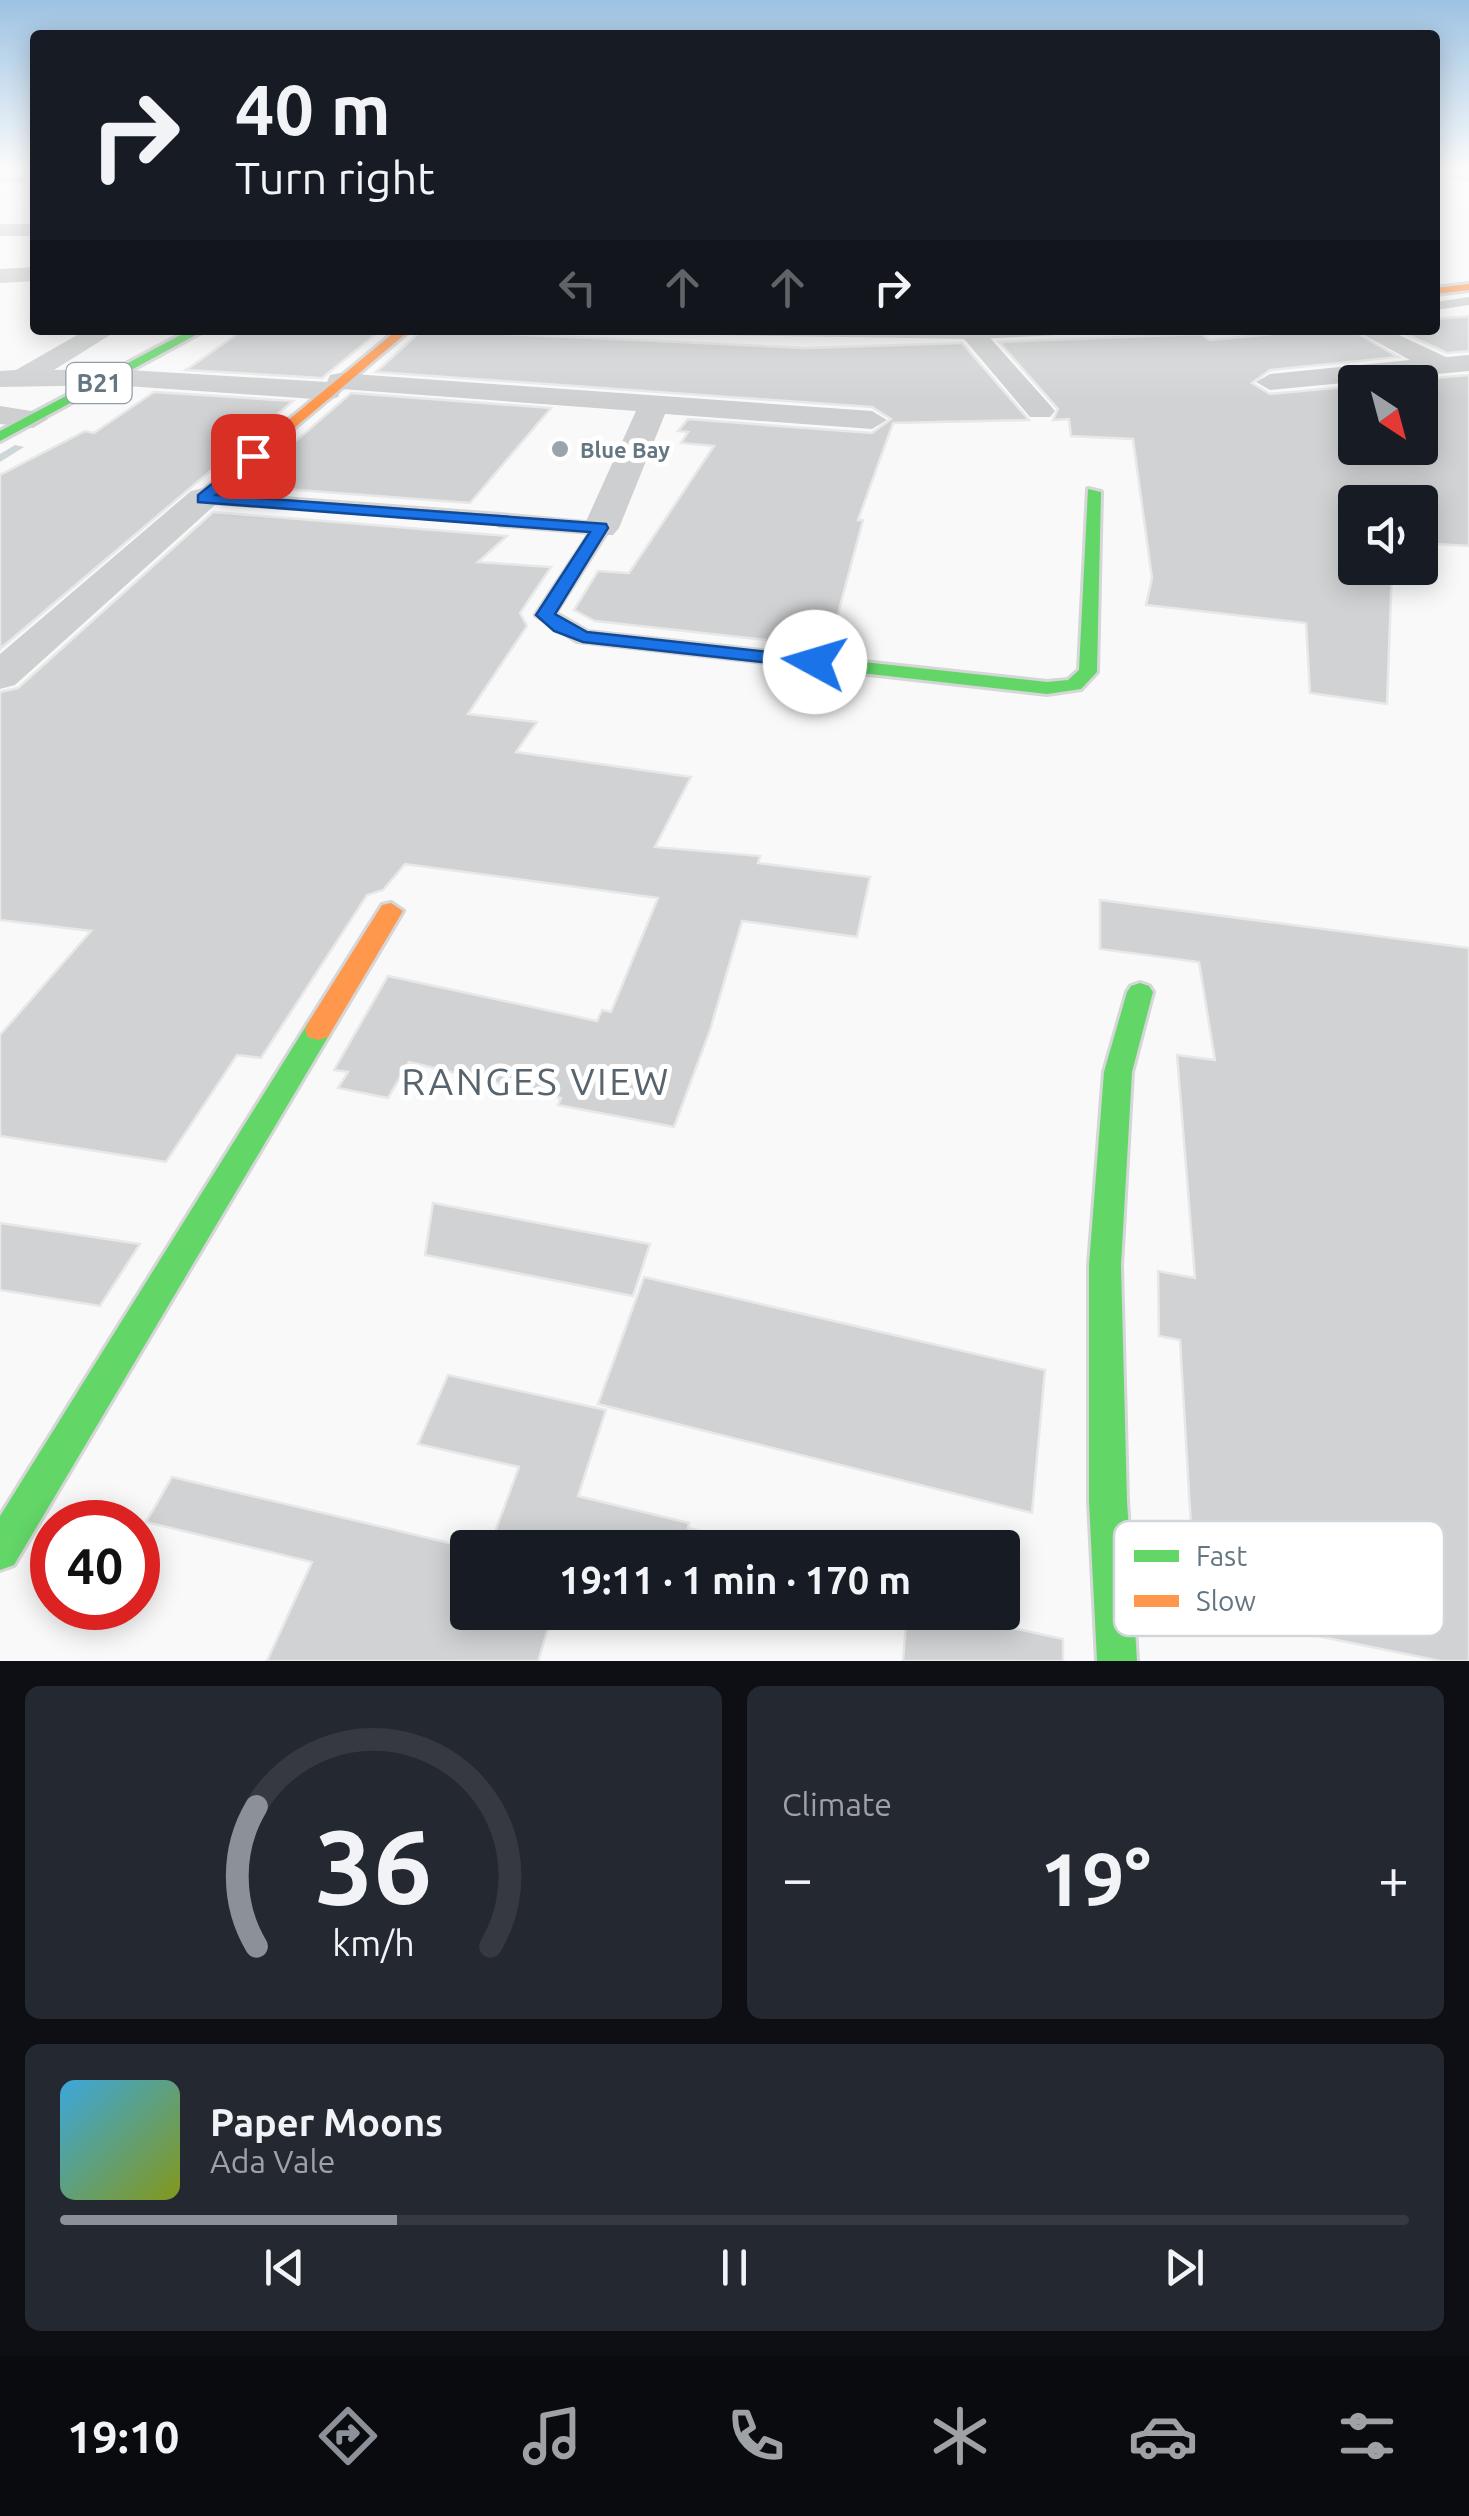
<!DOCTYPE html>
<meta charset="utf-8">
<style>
:root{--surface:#171b24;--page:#242831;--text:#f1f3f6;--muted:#9ea1a6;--line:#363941;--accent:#8c9099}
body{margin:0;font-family:Ubuntu,sans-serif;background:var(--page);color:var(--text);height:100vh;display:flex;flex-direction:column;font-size:38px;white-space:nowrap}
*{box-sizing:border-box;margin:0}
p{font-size:32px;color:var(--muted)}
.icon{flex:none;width:55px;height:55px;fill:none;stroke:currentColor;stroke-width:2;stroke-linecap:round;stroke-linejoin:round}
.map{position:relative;height:1661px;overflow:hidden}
.side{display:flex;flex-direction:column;gap:25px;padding:25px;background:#0d0f14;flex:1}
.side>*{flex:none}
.banner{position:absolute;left:30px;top:30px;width:1410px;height:305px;border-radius:10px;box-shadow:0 5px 25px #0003;background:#171b24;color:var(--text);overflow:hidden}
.needle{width:65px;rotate:144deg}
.controls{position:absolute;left:1338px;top:365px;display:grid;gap:20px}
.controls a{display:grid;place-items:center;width:100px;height:100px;border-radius:10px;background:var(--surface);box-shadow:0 5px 25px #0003;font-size:50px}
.speed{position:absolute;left:30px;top:1500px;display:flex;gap:20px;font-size:50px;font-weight:700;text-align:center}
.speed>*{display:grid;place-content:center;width:130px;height:130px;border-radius:50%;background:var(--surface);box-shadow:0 5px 25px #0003;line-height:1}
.speed .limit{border:15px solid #d22;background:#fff;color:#111}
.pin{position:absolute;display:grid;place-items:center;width:85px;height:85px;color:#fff;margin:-42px;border-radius:20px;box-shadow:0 5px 15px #0006}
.me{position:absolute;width:110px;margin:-55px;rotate:276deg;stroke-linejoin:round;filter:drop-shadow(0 0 8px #0008)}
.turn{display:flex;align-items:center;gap:35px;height:210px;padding:0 40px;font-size:45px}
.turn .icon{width:130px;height:130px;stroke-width:2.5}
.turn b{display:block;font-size:70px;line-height:85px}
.lanes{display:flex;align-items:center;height:95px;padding:0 40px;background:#0003;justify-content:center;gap:50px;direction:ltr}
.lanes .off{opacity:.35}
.big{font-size:75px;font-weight:700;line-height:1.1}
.side .widget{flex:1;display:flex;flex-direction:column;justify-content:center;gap:15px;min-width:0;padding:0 35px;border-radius:15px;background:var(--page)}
.side .dial{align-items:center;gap:0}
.dial svg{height:260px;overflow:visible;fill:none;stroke:var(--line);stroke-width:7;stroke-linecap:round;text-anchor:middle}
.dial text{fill:var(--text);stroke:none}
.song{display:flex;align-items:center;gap:30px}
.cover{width:120px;height:120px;border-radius:15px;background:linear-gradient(135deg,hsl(200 70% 55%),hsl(70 70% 35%))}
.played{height:10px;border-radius:5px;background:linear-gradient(90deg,var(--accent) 25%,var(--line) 25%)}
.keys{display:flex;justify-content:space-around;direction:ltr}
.heat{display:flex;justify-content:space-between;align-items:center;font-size:55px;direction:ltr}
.side .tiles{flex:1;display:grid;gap:25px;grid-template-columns:1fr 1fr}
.widget:last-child{grid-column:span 2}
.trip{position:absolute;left:450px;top:1530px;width:570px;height:100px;border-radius:10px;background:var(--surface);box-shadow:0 5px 25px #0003;font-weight:700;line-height:100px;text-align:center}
.menu{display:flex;height:160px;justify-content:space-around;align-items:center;background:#090b0e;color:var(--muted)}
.menu .icon{width:70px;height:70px}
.menu .current{color:var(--accent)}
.menu b{font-size:45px;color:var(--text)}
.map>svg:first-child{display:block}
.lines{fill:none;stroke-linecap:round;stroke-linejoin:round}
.stream{fill:#ced6d9;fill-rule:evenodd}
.building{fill:#d0d2d3;stroke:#e8e8e8;stroke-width:2.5}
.fast-casing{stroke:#d5d6d7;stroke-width:6}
.slow-casing{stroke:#d5d6d7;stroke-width:6}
.lane{fill:#cecfd0;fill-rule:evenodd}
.street{fill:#cecfd0;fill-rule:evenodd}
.fast{fill:#63d668;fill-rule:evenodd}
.slow{fill:#ff974d;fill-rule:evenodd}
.route{fill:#1a73e8;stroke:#114b97;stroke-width:2.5}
.poi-dot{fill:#99a4ac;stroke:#fff;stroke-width:4}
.labels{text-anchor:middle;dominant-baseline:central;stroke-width:10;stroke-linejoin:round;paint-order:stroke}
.far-poi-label{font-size:22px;font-weight:bold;fill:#657683;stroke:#fff;text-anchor:start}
.shield{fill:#fff;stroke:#939fa8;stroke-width:2.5}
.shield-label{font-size:25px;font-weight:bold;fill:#657683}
.near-quarter-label{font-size:38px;letter-spacing:2.5px;fill:#57646e;stroke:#fff}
.key{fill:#fff;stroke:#d1d6da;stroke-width:2.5}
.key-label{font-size:28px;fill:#657683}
</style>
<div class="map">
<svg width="1469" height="1661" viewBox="0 0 1469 1661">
<rect width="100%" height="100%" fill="#f9f9f9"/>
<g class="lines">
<path class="stream" d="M15,445L24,447L0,462V454Z"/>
</g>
<g class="building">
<path d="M1469,316V351L1447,353L1397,330H1435V319Z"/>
<path d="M243,330H381L322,378L186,370Z"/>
<path d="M422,330L806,348L962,343L1029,420L893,423L858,520H863L829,647L595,621L574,610L598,571L629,573L714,446L681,443L688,432L678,431L688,419L872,433L891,419L872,407L376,372Z"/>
<path d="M1313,330H1352L1398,357L1270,370L1252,383L1270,394L1355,386V448H1420V382H1388L1469,375V546L1420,543V502H1355V568H1392L1387,704L1310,693L1306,623L1146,605L1152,578L1133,439L1071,436L1069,419L1053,420L1058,409L999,342L1200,334L1210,340Z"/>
<path d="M154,392L293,401L0,649V475L85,431L94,433Z"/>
<path d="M351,393L551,408L470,503L244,486Z"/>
<path d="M213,512L507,536L478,562L551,567L520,613L527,626L468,714L537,722L516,752L691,777L655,847L760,856L758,863L870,877L857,937L742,921L710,1030L674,1127L558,1105L561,1098L409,1062L388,1098L338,1088L348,1072L334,1070L388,976L597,1021L602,1010L611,1012L658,898L405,864L383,890L367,895L261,1058L237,1055L166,1162L0,1136V1035L91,931L0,920V692L18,688Z"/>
<path d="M1100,900L1469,948V1661H1440L1196,1611L1180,1340L1159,1336L1158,1271L1195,1278L1177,1055L1215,1060L1199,962L1100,949Z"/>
<path d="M433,1203L650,1244L633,1296L425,1255Z"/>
<path d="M0,1223L140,1244L100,1306L0,1290Z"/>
<path d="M644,1277L1045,1370L1032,1513L598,1404Z"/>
<path d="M448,1375L606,1410L578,1496L689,1523L688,1528L766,1548H489L519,1467L418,1444Z"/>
<path d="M172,1477L471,1548L468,1612H553L538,1661H267L312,1562L146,1522Z"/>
<path d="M907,1612H940L1063,1639V1661H903Z"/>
</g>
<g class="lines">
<defs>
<g id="fast">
<path d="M190,330H205L0,441V431Z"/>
<path d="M1088,489L1101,492L1097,672L1081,689L1047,694L577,641L536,615L591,532L500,525L492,520L500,515L607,525L609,528L555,613L588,632L1047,682L1068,680L1079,670Z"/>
<path d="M1140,983L1149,986L1153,992L1132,1072L1121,1265L1127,1501L1137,1661H1097L1089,1501V1265L1104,1072L1127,992L1131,986Z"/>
<path d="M318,1020L328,1023L331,1030L328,1037L14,1565L0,1570V1516L308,1023Z"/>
</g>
<g id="slow">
<path d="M1469,284V290L1435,294V288Z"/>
<path d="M397,330H410L216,494L500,515L508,520L506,523L198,501V495Z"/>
<path d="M391,903L403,911L328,1037L318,1040L308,1037L305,1030L308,1023L382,905Z"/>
</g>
</defs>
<use href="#fast" class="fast-casing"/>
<use href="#slow" class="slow-casing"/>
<g class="lane">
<path d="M1469,297V305L1435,310V302Z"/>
<path d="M646,330H1084L1078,334L974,339L652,334Z"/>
</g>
<g class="street">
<path d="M1435,171L1469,172V182L1435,175Z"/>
<path d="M35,172V182L0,183V173Z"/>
<rect x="0" y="224" width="35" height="12"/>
<path d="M35,267V281L0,283V269Z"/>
<path d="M86,330H118L54,370L112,369L327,382L330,375L340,373L872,411L887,420L872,429L665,414L619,528L613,535H589L583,528L636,411L341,389L338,397L328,400L112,385L0,387V371L16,370Z"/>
<path d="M965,330H983L1050,405L1055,411L1050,417H1030L965,340L961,335Z"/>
<path d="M1355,330H1388L1446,357L1469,355V371L1270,390L1256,382L1270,374L1410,360Z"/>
<path d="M0,406L44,413L48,419L33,428L0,424Z"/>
<path d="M203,488L215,491L220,498L215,505L15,685L0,689V654L191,491Z"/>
</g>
<use href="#fast" class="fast"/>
<use href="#slow" class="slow"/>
</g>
<linearGradient id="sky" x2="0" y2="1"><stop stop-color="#9dc2e2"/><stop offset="0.42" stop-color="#fcfcfc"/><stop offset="1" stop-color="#fcfcfc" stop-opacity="0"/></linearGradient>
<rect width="1469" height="404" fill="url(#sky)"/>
<path class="route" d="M253,451L258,459L216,495L606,524L608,528L555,614L587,632L815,657L824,662L815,668L583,642L554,631L536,615L590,532L198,502V495Z"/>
<circle class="poi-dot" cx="560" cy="449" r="10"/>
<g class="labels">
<g class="far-poi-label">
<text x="580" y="449">Blue Bay</text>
</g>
<rect class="shield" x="66.5" y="363" width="65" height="40" rx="8"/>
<g class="shield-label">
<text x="99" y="383">B21</text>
</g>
<g class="near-quarter-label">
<text x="536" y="1081">RANGES VIEW</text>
</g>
</g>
<rect x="1114" y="1521" width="330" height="115" rx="15" class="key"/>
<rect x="1134" y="1550" width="45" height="12" fill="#63d668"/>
<rect x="1134" y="1595" width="45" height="12" fill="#ff974d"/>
<g class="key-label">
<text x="1196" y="1566">Fast</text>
<text x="1196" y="1611">Slow</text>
</g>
</svg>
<div class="controls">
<a><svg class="needle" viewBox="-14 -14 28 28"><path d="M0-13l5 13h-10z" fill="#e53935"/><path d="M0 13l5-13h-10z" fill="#9ea1a6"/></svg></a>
<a><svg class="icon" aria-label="sound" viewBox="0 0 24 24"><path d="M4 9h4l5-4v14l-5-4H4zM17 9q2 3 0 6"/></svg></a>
</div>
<div class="speed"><div class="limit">40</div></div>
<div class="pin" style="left:253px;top:456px;background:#d93025"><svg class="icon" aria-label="arrive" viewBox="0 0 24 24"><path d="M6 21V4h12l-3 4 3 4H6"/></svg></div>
<svg class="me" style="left:815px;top:662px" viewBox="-20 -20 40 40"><circle r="19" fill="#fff"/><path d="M0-13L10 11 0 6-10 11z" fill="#1a73e8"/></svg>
<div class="trip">19:11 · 1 min · 170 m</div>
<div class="banner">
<div class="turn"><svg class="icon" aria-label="right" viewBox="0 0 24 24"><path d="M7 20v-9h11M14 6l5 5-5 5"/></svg><div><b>40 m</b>Turn right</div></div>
<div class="lanes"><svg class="icon off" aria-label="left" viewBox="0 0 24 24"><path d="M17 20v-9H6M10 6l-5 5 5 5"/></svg><svg class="icon off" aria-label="ahead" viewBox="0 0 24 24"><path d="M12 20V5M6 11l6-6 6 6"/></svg><svg class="icon off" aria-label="ahead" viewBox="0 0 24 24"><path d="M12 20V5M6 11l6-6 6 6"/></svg><svg class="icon" aria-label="right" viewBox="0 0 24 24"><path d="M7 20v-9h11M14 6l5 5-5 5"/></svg></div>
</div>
</div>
<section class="side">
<div class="tiles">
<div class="widget dial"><svg viewBox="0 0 100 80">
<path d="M14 69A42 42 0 1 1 86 69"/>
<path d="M14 69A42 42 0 0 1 14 26" stroke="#8c9099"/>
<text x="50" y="56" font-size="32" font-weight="700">36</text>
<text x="50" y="72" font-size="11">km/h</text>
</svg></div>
<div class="widget"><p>Climate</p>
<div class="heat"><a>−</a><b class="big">19°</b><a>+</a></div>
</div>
<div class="widget">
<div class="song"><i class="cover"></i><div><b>Paper Moons</b><p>Ada Vale</p></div></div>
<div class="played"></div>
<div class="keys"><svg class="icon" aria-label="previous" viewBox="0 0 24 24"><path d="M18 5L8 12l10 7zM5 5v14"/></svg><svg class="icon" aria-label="pause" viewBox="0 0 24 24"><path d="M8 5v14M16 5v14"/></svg><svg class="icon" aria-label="next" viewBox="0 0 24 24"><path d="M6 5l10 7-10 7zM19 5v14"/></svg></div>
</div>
</div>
</section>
<nav class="menu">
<b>19:10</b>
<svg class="icon current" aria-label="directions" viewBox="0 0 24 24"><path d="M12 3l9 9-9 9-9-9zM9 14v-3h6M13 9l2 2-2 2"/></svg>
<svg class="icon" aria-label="music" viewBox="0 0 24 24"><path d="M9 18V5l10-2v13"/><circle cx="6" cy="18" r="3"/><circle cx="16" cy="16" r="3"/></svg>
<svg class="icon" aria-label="phone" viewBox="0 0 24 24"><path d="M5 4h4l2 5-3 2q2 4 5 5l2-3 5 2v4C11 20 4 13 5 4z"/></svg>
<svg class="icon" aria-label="climate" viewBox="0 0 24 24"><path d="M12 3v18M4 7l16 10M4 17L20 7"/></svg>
<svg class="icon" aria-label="car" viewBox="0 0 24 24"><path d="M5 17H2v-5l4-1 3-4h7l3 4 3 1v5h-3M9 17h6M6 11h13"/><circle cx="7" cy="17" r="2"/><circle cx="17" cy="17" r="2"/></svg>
<svg class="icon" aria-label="filters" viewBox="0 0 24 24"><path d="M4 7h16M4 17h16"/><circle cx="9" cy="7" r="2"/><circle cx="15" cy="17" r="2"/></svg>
</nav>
